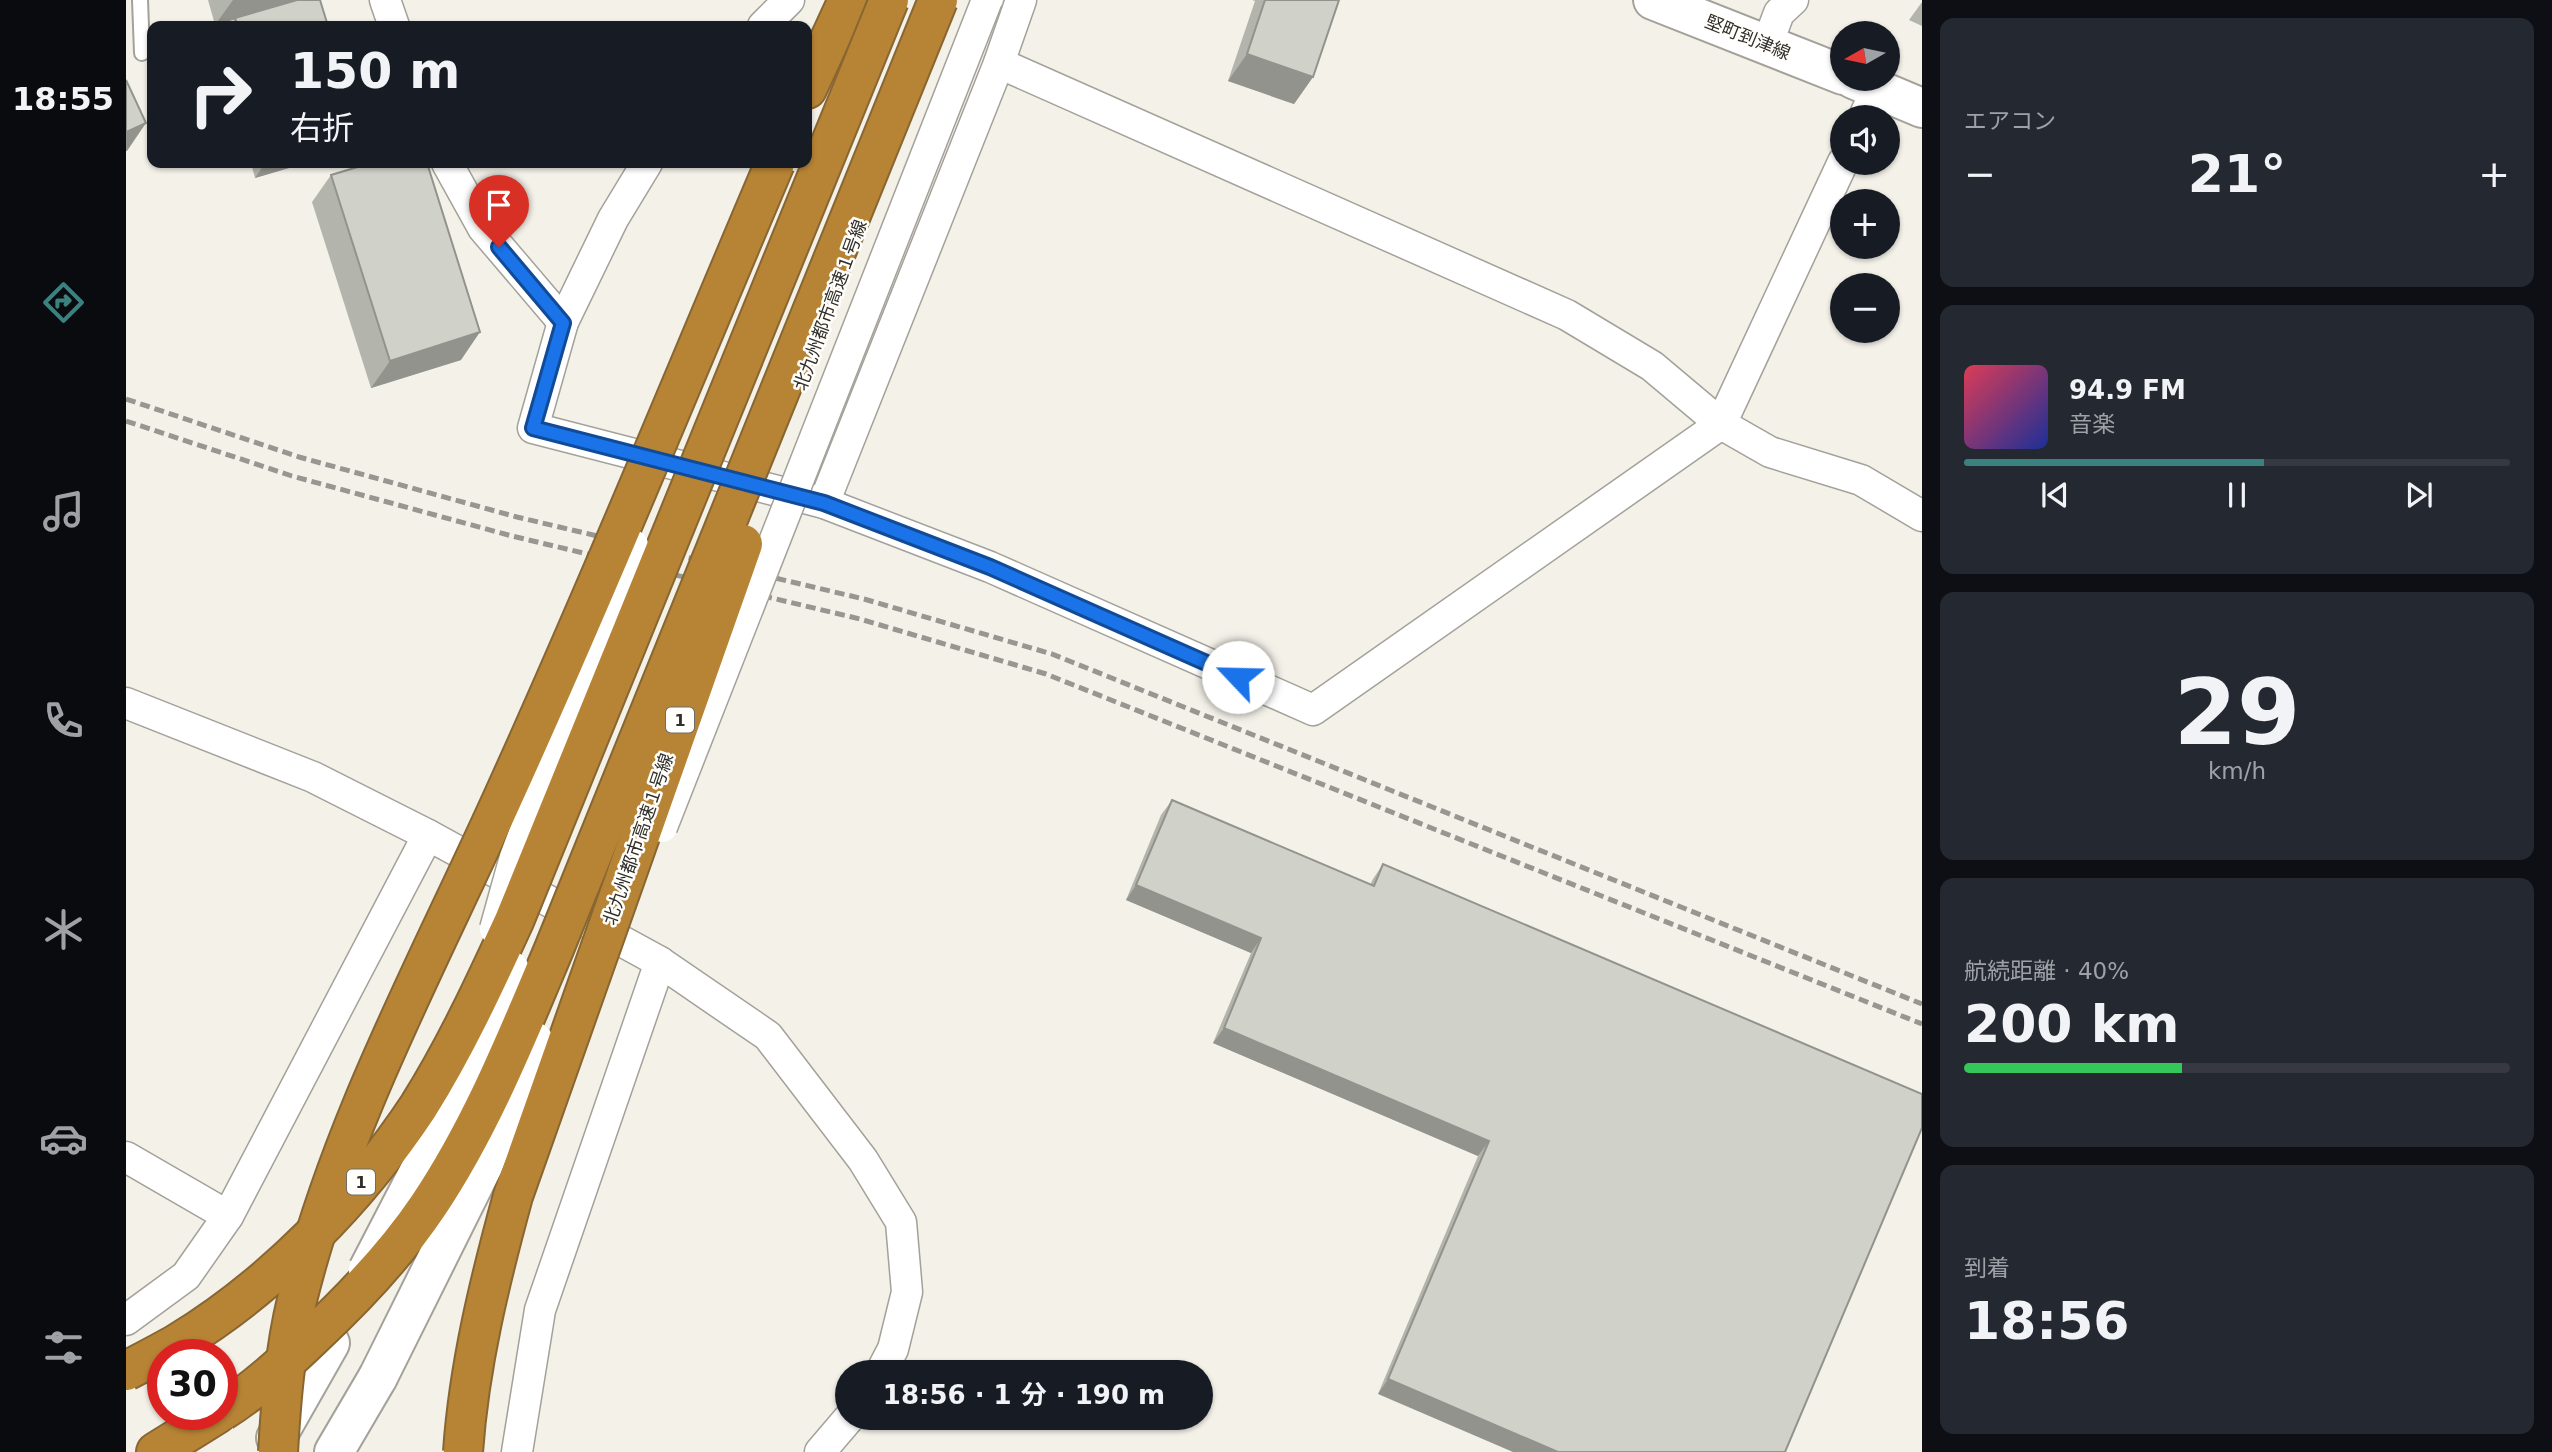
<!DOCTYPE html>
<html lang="ja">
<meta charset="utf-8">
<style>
:root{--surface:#171b24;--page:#242831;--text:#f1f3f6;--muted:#9ea1a6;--line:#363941;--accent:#398280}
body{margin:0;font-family:"DejaVu Sans","Noto Sans JP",sans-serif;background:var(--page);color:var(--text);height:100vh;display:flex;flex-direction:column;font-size:26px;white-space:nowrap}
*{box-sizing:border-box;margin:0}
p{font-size:23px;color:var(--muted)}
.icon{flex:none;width:38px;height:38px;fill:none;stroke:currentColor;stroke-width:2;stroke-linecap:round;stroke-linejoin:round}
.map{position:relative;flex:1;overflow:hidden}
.panel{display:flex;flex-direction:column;gap:18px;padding:18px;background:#0d0f14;width:630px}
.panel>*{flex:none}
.banner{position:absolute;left:21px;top:21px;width:665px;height:147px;border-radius:14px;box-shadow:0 2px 5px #0004;background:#171b24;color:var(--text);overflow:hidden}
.needle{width:46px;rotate:261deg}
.fabs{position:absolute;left:1704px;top:21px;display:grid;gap:14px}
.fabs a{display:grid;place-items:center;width:70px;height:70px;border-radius:50%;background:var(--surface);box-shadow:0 2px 5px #0004;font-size:35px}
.speed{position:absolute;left:21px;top:1339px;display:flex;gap:14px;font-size:35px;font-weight:700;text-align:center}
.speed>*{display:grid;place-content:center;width:91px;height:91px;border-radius:50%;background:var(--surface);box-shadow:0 2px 5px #0004;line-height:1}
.speed .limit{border:10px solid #d22;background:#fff;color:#111}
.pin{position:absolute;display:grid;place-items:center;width:60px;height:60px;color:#fff;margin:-72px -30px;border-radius:50% 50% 50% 0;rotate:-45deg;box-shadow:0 0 7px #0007}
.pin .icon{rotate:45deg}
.me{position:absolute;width:77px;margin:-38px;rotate:294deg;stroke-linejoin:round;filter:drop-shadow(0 0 5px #0008)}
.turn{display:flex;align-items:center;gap:24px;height:147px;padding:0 28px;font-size:32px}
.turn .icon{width:91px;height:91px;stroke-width:2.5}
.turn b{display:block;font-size:49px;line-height:60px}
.big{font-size:52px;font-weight:700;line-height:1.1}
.panel .widget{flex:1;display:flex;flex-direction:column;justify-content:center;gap:10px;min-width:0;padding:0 24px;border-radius:14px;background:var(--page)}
.panel .dial{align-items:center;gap:0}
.dial b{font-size:91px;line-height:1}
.song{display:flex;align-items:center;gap:21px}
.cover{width:84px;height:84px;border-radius:10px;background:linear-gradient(135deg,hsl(350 70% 55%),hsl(230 70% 35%))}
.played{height:7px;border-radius:4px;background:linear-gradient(90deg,var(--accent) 55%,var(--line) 55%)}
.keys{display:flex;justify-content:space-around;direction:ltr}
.heat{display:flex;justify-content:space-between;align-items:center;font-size:38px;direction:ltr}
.charge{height:10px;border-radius:5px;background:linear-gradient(90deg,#34c759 40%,var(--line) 0)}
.trip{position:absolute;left:709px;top:1360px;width:378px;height:70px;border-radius:35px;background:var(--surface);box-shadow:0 2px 5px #0004;font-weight:700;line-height:70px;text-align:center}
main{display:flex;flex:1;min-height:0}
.menu{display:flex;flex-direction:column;width:126px;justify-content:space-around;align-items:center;background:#090b0e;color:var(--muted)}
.menu .icon{width:49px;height:49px}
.menu .active{color:var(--accent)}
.menu b{font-size:32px;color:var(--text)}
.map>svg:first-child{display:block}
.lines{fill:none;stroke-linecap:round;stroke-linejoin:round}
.lane-casing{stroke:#a3a199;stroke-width:18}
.street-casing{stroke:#a3a199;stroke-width:33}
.secondary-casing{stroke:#a3a199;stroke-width:42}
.highway-casing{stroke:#886632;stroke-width:42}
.lane{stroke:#fff;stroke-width:14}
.street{stroke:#fff;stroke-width:30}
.secondary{stroke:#fff;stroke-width:38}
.highway{stroke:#b78435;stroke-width:38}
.rail{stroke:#989690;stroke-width:5;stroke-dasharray:10 5;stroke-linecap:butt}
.street-bridge-casing{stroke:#a3a199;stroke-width:33;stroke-linecap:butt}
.secondary-bridge-casing{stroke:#a3a199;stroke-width:42;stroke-linecap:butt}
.highway-bridge-casing{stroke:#886632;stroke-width:42;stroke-linecap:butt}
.street-bridge{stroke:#fff;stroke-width:30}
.secondary-bridge{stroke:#fff;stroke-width:38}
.highway-bridge{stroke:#b78435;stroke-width:38}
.wall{fill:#b3b5ad}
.shaded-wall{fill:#92938d}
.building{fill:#d0d2c9;stroke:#92938d;stroke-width:2}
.route-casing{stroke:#114b97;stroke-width:18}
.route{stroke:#1a73e8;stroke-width:12}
.labels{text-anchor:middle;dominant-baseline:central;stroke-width:5;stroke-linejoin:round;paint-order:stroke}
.shield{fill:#fffefa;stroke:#6e6d6a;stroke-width:2}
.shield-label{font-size:16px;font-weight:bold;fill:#302f2c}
.street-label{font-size:18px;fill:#302f2c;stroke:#fffefa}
</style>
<main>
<nav class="menu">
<b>18:55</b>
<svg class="icon active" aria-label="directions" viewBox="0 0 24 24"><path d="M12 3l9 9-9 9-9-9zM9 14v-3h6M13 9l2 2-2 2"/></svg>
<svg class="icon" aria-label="music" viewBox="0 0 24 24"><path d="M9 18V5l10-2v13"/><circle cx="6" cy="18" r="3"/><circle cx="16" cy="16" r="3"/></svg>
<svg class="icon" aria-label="phone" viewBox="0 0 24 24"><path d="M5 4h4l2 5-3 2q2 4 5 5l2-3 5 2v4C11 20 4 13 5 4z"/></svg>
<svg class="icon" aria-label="climate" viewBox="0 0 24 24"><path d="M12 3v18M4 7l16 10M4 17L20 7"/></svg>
<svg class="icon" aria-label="car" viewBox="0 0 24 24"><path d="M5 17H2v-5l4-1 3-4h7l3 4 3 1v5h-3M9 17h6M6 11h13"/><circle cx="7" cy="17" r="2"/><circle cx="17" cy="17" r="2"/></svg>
<svg class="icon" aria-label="filters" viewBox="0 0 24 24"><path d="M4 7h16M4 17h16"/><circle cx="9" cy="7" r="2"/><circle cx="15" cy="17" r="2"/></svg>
</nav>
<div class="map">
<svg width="1796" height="1452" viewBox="0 0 1796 1452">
<rect width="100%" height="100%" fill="#f3f1e8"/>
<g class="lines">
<defs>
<path id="lane" d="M14,0L16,53"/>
<g id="street">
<path d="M259,0L268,26"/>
<path d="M637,26L663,0"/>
<path d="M1641,45L1653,13L1667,0"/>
<path d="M873,63L1441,315L1526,366L1595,424L1644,452L1735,480L1796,516"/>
<path d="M1738,117L1751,88"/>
<path d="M321,163L357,228L437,322"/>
<path d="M521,163L487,219L437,322L407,428L698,503L864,567L1187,710L1595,424L1717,162"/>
<path d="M698,503L873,63L895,0"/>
<path d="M0,703L187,777L302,835L534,962L414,1310L391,1452"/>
<path d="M534,962L642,1036L737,1160L775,1222L781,1292L767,1349L755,1372"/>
<path d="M0,1157L102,1216"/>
<path d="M0,1320L60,1276L102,1216L302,835"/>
<path d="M694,1452L723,1418"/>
</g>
<g id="secondary">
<path d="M1527,0L1717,75"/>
<path d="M1727,79L1796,108"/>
<path d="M150,1438L204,1343"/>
<path d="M208,1452L252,1377"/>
</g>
<g id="highway">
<path d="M681,89L722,0"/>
<path d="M30,1452L91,1414"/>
</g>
</defs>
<use href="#lane" class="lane-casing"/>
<use href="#street" class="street-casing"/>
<use href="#secondary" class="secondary-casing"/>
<use href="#highway" class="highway-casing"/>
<use href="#lane" class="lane"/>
<use href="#street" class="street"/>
<use href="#secondary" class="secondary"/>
<use href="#highway" class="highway"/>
<g class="rail">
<path d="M0,399L173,457L391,517L738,599L926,654L1796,1004"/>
<path d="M0,421L166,476L386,536L734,619L920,674L1796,1024"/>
</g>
<defs>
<g id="street-bridge">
<path d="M536,827L861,0"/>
<path d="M369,929L389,857L507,545"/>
</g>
<g id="secondary-bridge">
<path d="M242,1270L315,1129L384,970"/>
<path d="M252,1377L357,1166L408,1041"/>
</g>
<g id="highway-bridge">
<path d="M0,1371C17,1362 35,1353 52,1343C145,1287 233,1197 293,1106C330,1047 359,984 388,921L763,0"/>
<path d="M96,1411C128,1391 159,1363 186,1337C229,1297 269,1255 302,1206C355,1127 391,1037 428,949L812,0"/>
<path d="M152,1452C155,1401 159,1350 171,1300C215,1121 305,958 380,791C474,584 560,372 649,163"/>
<path d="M337,1452C343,1365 364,1280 387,1196L617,544"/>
</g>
</defs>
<use href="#street-bridge" class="street-bridge-casing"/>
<use href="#secondary-bridge" class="secondary-bridge-casing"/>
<use href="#highway-bridge" class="highway-bridge-casing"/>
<use href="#street-bridge" class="street-bridge"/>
<use href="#secondary-bridge" class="secondary-bridge"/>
<use href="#highway-bridge" class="highway-bridge"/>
</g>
<g class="wall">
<path d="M82,0H194L202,26H103L108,20L89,25Z"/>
<path d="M1126,0H1213L1187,77L1168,104L1102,81L1129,1Z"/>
<path d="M1796,2V26L1783,20Z"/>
<path d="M125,163H180L129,178Z"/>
<path d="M205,175L335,360L245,388L186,202Z"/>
<path d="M1046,800L1244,885L1247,879L1257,864L1796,1094L1252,1394L1352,1156L1087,1043L1125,953L1000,900L1035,815Z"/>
</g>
<g class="shaded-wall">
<path d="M107,0H174L89,25Z"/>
<path d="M1121,54L1187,77L1168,104L1102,81Z"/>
<path d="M20,123L1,151H0V132Z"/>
<path d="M139,163H180L129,178Z"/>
<path d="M354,332L335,360L245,388L264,361Z"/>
<path d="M1010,885L1135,938L1125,953L1000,900Z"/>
<path d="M1098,1028L1363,1141L1352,1156L1087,1043Z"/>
<path d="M1262,1379L1432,1452H1387L1252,1394Z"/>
</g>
<g class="building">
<path d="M171,0H194L202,26H112L109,18Z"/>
<path d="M1139,0H1213L1187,77L1121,54Z"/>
<path d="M0,80L20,123L0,132Z"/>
<path d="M245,163H301L354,332L264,361L205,175Z"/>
<path d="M1046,800L1248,886L1257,864L1796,1094V1128L1659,1452H1432L1262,1379L1363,1141L1098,1028L1135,938L1010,885Z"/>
</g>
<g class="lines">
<defs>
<path id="route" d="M373,247L437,323L407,428L698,503L864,567L1112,677"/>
</defs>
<use href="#route" class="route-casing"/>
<use href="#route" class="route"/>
</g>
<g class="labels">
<g class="shield">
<rect x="540" y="707.5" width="28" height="25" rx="5"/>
<rect x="221" y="1169.5" width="28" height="25" rx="5"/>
</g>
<g class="shield-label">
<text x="554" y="720">1</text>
<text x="235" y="1182">1</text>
</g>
<g class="street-label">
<text transform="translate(1622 37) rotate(22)">堅町到津線</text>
<text transform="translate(704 305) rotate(-70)">北九州都市高速１号線</text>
<text transform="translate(512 839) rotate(-71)">北九州都市高速１号線</text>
</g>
</g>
</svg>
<div class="fabs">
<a><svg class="needle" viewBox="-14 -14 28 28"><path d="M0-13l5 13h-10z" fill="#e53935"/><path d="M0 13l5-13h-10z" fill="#9ea1a6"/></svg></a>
<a><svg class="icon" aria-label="sound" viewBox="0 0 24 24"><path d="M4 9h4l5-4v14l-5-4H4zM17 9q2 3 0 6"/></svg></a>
<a>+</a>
<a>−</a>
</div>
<div class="speed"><div class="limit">30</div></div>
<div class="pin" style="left:373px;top:247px;background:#d93025"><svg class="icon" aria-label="arrive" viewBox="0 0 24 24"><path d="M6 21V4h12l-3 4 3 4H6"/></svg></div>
<svg class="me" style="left:1112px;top:677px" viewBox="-20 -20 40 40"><circle r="19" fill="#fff"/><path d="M0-13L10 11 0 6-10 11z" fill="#1a73e8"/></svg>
<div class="trip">18:56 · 1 分 · 190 m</div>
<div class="banner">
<div class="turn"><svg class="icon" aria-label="right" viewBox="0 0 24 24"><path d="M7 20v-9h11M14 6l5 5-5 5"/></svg><div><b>150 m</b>右折</div></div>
</div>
</div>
<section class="panel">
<div class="widget"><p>エアコン</p>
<div class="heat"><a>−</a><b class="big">21°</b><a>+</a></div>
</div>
<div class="widget">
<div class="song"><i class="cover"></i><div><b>94.9 FM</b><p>音楽</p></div></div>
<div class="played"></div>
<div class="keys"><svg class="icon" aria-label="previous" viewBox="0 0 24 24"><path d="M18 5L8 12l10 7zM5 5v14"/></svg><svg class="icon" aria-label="pause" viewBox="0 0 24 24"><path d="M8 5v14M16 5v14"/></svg><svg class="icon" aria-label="next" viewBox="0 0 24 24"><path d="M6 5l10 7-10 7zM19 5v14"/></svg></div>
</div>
<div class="widget dial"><b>29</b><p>km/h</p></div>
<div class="widget"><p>航続距離 · 40%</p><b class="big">200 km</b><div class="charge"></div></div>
<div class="widget"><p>到着</p><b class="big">18:56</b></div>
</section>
</main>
